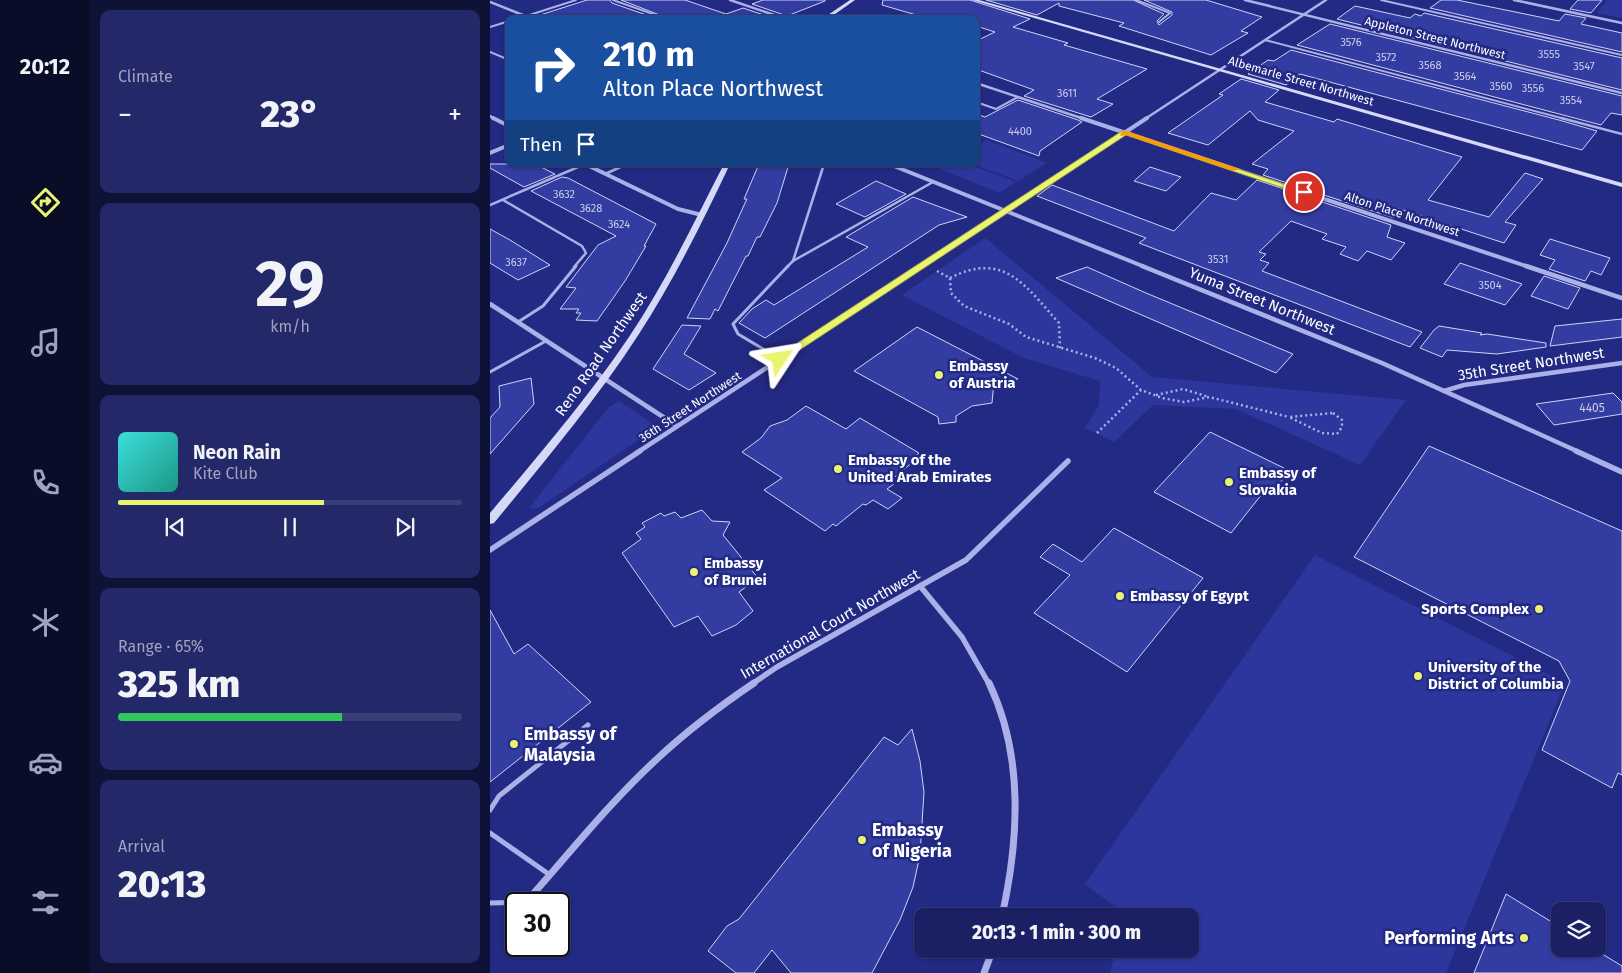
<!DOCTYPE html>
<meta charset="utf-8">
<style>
:root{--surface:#1a2063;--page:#232869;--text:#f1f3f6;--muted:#9fa3be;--line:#383e78;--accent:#eaf46e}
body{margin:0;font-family:"Fira Sans",sans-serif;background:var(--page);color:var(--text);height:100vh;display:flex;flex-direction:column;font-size:19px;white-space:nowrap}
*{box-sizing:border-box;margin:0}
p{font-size:16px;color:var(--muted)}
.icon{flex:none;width:28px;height:28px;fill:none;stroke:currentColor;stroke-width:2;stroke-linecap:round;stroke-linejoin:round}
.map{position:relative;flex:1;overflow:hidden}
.drawer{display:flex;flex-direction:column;gap:10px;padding:10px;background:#0e1236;width:400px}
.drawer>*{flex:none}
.hud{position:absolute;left:15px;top:15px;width:475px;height:152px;border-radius:10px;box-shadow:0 1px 4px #0004,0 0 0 1px var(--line);background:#1a4fa0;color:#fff;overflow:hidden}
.buttons{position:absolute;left:1061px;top:902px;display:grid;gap:10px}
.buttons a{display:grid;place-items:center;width:55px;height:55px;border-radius:10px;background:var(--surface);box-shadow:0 1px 4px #0004,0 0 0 1px var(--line);font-size:25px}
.speed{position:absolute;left:15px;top:892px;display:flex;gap:10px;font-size:25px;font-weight:700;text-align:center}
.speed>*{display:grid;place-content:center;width:65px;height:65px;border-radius:50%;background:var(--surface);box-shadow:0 1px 4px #0004,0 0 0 1px var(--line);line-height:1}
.speed .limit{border:2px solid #111;border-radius:8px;background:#fff;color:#111}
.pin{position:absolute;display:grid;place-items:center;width:42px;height:42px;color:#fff;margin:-21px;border:2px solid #fff;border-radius:50%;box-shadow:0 1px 5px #0007}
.me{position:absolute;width:55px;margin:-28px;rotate:57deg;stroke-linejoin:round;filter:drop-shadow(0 0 4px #0008)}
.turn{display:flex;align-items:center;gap:18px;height:105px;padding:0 15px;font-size:22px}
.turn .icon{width:65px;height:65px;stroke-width:2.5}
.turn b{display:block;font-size:35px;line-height:42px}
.then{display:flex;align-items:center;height:48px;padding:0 15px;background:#0003;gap:10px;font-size:19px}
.big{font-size:38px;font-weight:800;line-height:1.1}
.drawer .card{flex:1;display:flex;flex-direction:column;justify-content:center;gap:8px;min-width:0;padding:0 18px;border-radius:10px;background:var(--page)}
.drawer .dial{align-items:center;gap:0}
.dial b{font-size:65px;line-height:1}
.song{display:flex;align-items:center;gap:15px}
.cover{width:60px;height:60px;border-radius:8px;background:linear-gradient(135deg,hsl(180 70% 55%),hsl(170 70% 35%))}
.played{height:5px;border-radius:2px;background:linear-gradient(90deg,var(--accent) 60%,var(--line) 60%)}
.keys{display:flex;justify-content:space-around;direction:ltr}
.heat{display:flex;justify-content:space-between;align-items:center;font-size:28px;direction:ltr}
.charge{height:8px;border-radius:4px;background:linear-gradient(90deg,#34c759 65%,var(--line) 0)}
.trip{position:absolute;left:424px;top:908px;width:285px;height:50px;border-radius:10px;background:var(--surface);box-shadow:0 1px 4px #0004,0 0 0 1px var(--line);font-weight:800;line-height:50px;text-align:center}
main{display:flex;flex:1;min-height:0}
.tab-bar{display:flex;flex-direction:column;width:90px;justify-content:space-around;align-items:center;background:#0a0d28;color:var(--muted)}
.tab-bar .icon{width:35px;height:35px}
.tab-bar .active{color:var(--accent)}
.tab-bar b{font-size:22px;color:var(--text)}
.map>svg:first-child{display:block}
.green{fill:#2d369c}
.building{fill:#333ca1;stroke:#cfd3f6}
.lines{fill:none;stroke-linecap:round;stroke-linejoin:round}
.path{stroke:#abb1e8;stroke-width:2.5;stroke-dasharray:2 3;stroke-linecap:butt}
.lane-far3{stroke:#abb1e8;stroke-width:2}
.lane-far2{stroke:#abb1e8;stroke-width:2.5}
.lane-far1{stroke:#abb1e8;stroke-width:3}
.lane{stroke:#abb1e8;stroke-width:5}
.street-far4{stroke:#abb1e8;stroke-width:2.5}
.street-far3{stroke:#abb1e8;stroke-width:4}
.street-far2{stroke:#abb1e8;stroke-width:4.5}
.street-far1{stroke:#abb1e8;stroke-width:5.5}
.street{stroke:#abb1e8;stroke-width:7}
.secondary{fill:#d6d8f7;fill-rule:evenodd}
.route{fill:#eaf46e;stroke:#989f48}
.slow{fill:#f59e0b}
.poi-dot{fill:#eaf46e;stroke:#232a84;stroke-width:2}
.labels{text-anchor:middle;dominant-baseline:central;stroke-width:5;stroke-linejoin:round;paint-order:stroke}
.far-number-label{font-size:11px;fill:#cccee8}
.far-street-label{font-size:12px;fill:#fff;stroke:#232a84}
.number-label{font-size:12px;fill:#cccee8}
.street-label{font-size:15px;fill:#fff;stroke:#232a84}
.poi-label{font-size:15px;font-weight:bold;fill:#fff;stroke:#232a84;text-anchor:start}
.near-poi-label{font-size:18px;font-weight:bold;fill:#fff;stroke:#232a84;text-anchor:start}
</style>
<main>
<nav class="tab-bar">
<b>20:12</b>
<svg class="icon active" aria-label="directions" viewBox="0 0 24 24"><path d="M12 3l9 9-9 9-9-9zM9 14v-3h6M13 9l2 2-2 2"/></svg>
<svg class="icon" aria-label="music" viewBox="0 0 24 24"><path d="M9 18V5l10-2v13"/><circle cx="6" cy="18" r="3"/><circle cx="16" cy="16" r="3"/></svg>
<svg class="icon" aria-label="phone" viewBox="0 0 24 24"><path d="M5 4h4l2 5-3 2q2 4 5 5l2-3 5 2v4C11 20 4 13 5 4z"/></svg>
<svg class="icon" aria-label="climate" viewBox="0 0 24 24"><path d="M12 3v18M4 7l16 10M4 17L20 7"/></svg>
<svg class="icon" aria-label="car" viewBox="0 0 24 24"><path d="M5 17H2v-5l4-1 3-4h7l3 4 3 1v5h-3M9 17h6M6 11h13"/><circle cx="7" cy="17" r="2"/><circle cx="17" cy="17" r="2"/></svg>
<svg class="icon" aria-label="filters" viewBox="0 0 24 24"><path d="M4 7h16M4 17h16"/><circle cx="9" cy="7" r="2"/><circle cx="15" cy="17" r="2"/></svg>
</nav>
<section class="drawer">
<div class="card"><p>Climate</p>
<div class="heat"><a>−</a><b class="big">23°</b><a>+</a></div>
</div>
<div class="card dial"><b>29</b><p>km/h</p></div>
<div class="card">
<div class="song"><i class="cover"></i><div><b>Neon Rain</b><p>Kite Club</p></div></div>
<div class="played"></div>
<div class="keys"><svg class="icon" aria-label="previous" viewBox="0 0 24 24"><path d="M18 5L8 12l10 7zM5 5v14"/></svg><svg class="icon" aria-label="pause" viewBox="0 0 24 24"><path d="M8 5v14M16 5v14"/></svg><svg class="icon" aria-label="next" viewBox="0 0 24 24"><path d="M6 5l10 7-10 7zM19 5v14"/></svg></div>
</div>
<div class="card"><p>Range · 65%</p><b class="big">325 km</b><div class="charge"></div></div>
<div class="card"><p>Arrival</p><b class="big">20:13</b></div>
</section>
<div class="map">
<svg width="1132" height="973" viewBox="0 0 1132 973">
<rect width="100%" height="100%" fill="#232a84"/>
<g class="green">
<path d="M1117,0H1132V18L1107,13Z"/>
<path d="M496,140L557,163L528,181L483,164H486V146Z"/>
<path d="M455,164H478L526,182L509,193L448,168Z"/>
<path d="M495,238L662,377L916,400L870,465L746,409L663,405L624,442L595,428L609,405L610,381L534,358L412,295Z"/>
<path d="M129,401L162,423L163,430L47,509L39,508L119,407Z"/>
<path d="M825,555L1075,683L956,973H620L626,949H700V916H634L635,914L595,884Z"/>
</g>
<g class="building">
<path d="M97,0H120L122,3L168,19H51L50,15Z"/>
<path d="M131,0H195L236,14L253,8L286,19H180Z"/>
<path d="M273,0H335V1L297,16L262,4Z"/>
<path d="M393,0H480L540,19L523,27L578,43L574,45L657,69L607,99L623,104L601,117L534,96L544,90L486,69V41L505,32L486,26V19H440L392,5Z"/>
<path d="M496,0H643L674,14L667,21L669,25L682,15V12L654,0H716L772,17L751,31L758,33L721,55L629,26L634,23L569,6V3L547,15Z"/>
<path d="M951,0H967L1069,21L1075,14L1096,18L1091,24L1132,33V52L940,8Z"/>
<path d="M1088,0H1112L1101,13L1080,9Z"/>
<path d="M865,6L920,18L925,14L931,16L934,13L1132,58V90L847,19Z"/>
<path d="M840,24L1132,96V115L1121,113L1111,125L807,45Z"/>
<path d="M801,50L1069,120L1107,131L1092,150L810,74L796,85L758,74L778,60L784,61Z"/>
<path d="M751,79L789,90L775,102L844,122L847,119L972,157L938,200L999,217L1035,173L1053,179L1015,222L1026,225L1014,243L907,208L904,218L773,175L778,169L762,164L804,131L768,120L760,111L718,145L678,133L733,95L729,94Z"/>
<path d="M528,100L588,120L592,122L550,151L549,156L486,133V114L495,117Z"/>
<path d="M0,164H45L65,174L34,187L0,168Z"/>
<path d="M269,164H299L287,203L270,237H267L258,256H256L228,311L225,309L220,319L197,318L237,243L255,203L257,199H254Z"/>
<path d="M660,167L691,177L676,191L644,181Z"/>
<path d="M72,177L78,178L166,224L154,246H156L135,281L107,321L86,320L91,313H86L89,309H70L86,288L76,287L108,245L126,236L41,191Z"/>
<path d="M767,180L901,225L897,237L915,243L901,260L877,251L868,261L850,254L856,247L832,239L837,234L801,221L769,252L776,254L770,260L779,263L772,271L932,332L920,347L649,243L656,238L547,196L562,185L684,231L721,193L746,200Z"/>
<path d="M386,181L416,194L375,217L346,204Z"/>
<path d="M423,197L477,217L449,225L275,338L249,323L262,309L276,300L284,305L378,247L356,237Z"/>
<path d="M0,229L20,240L60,265L28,280L0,263Z"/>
<path d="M1060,239L1120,258L1111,275L1101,271L1095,281L1059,269L1065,260L1050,255Z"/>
<path d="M970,263L1032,284L1015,305L954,284Z"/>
<path d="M597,267L656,293L803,354L786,373L566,278Z"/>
<path d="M1054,276L1090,288L1078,309L1041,296Z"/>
<path d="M1132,319V337L1060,346L1065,326Z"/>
<path d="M192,325L211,326L194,354L226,373L199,390L163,369Z"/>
<path d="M949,326L992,333L990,335L997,334L1056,343V347L1007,354L957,350L952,357L930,348L944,330Z"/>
<path d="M427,327L528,379L504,381L502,403L482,406L466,416V422L449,424L448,417L364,371Z"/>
<path d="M41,378L44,404L0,454V418L10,407L9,386Z"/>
<path d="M1123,393L1132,402V414L1064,425L1046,404Z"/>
<path d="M316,406L356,429L370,418L429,453L421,460L424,461L400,481L404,484L397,489L412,498L398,509L383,500L376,505L373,504L346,526L343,524L335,531L274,490L292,478L252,452L271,438L280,426L297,420Z"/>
<path d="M720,432L800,471L782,492L776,489L741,533L664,492Z"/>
<path d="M939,446L1132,531V775L1128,773L1122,788L1052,750L1080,681L1069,661L864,557Z"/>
<path d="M212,510L222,521L240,522L233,535L268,578L249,592L263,611L246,625L222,636L208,616L184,627L132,553L151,539L146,533L155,527L152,523L171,513L174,516L185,512L191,518Z"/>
<path d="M624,528L713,578L637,672L544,613L580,575L550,557L563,544L592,562Z"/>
<path d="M0,610L24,654L38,644L101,702L0,782Z"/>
<path d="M422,729L430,761L434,792L430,855L423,887L410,920L382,973H301L282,950L264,973H246L218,951L237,926L249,919L394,737L408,745Z"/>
<path d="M1016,894L1070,927V949H1104L1132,966V973H984Z"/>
</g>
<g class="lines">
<g class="path">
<path d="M447,271L460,278L461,293L474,306L519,324L536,337L605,358L626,368L651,390L672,398L694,402L719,397L799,417"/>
<path d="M460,278C515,250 536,287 569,323L570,349"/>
<path d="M666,395L693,389L719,397"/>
<path d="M843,413L852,420V427L847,434L832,433L799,417Z"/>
<path d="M607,433L651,390"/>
</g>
<g class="lane-far3">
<path d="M123,0L177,19"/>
<path d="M646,0L680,13L669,22"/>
<path d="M891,0L1132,55"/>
<path d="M27,19L86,0"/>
<path d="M0,27L19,21"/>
<path d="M775,40L1075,119"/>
<path d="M0,52L19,60"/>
<path d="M486,102L506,109L528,97"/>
</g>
<g class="lane-far2">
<path d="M1071,118L1132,134"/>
<path d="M115,174L137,164"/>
<path d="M13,200L92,246L96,253L84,267"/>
<path d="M0,205L95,164"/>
<path d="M303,261L334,164"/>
<path d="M297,267L303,261L443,182"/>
</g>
<g class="lane-far1">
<path d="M28,322L53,306L86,266"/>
<path d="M290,359L248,334L243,324L298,266"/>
<path d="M0,372L56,341"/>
</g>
<g class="lane">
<path d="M0,810L9,796L98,725"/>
<path d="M0,833L60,875"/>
<path d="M0,903L36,902"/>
</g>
<g class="street-far4">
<path d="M240,0L296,19"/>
<path d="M755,0L1132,93"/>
<path d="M1024,0L1132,23"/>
<path d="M0,2L43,19"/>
<path d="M486,83L594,119"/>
<path d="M0,116L6,119"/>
<path d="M655,119L836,0"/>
</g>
<g class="street-far3">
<path d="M3,118L19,126"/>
<path d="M591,118L1039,267"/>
<path d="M0,153L19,145"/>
<path d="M95,164L188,209L212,215"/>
<path d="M399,164L655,267"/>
<path d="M430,267L657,118"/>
</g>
<g class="street-far2">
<path d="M652,266L892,363L1089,452"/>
<path d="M1036,266L1132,298"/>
<path d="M0,304L187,426"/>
<path d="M954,391L974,385L1132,363"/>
<path d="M148,452L432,266"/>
</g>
<g class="street-far1">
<path d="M1086,451L1132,472"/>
<path d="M0,550L150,451"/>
<path d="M430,586L472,637L499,684"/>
<path d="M262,684L287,667L476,560L578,461"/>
</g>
<g class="street">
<path d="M499,683C534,756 529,839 512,916"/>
<path d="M36,902C79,854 120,802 168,758C198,730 230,706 264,683"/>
<path d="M494,973L503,949"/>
</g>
<g class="secondary">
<path d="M360,0H365L338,19H332Z"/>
<path d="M482,0H489L1132,183V187Z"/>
<path d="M234,164H240C212,223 183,282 147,337C104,403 53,463 4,523L0,524V513C48,456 97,399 139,337C176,282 204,222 234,164Z"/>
</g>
</g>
<path class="route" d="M632,131L818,192L811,194L636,135L293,361H286V357Z"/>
<path class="slow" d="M632,131H637L750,169L743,171L636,135L630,136Z"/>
<g class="poi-dot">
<circle cx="449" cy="375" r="5"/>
<circle cx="348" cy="469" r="5"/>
<circle cx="739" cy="482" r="5"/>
<circle cx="204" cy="572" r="5"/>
<circle cx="630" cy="596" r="5"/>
<circle cx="1049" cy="609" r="5"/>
<circle cx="928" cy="676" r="5"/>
<circle cx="24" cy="744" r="5"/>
<circle cx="372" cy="840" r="5"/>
<circle cx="1034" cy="938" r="5"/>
</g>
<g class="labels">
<g class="far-number-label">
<text x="861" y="42">3576</text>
<text x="1059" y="54">3555</text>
<text x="896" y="57">3572</text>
<text x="940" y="65">3568</text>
<text x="1094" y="66">3547</text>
<text x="975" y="76">3564</text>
<text x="1011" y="86">3560</text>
<text x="1043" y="88">3556</text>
<text x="577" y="93">3611</text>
<text x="1081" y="100">3554</text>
<text x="530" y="131">4400</text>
<text x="74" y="194">3632</text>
<text x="101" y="208">3628</text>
<text x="129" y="224">3624</text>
<text x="728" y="259">3531</text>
<text x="26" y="262">3637</text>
<text x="1000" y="285">3504</text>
</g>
<g class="far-street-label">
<text transform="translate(945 38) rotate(14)">Appleton Street Northwest</text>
<text transform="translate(811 81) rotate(16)">Albemarle Street Northwest</text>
<text transform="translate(912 214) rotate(18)">Alton Place Northwest</text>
<text transform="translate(200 407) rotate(-33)">36th Street Northwest</text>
</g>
<g class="number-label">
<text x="1102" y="408">4405</text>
</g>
<g class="street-label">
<text transform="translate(772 301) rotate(22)">Yuma Street Northwest</text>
<text transform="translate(111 354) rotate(-55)">Reno Road Northwest</text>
<text transform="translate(1041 364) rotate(-9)">35th Street Northwest</text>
<text transform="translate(340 624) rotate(-30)">International Court Northwest</text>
</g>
<g class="poi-label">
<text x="459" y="366">Embassy<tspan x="459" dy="17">of Austria</tspan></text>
<text x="358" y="460">Embassy of the<tspan x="358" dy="17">United Arab Emirates</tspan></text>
<text x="749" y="473">Embassy of<tspan x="749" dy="17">Slovakia</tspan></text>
<text x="214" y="563">Embassy<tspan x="214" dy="17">of Brunei</tspan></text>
<text x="640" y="596">Embassy of Egypt</text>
<text x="1039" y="609" text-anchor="end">Sports Complex</text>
<text x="938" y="667">University of the<tspan x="938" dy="17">District of Columbia</tspan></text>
</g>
<g class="near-poi-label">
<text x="34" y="734">Embassy of<tspan x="34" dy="21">Malaysia</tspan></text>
<text x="382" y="830">Embassy<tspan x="382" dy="21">of Nigeria</tspan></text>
<text x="1024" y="938" text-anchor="end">Performing Arts</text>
</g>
</g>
</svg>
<div class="buttons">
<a><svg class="icon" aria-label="layers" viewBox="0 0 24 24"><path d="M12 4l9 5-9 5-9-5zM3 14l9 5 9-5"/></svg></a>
</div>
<div class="speed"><div class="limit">30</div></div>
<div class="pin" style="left:814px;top:192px;background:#d93025"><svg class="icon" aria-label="arrive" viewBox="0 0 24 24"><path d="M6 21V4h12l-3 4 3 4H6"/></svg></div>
<svg class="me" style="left:290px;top:359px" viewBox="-20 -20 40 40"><path d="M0-17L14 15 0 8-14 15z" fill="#eaf46e" stroke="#fff" stroke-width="4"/></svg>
<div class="trip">20:13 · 1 min · 300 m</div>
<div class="hud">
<div class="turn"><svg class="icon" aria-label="right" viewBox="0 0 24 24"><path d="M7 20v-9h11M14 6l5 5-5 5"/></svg><div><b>210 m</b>Alton Place Northwest</div></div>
<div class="then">Then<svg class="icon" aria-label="arrive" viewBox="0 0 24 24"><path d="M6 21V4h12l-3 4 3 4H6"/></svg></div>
</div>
</div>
</main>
